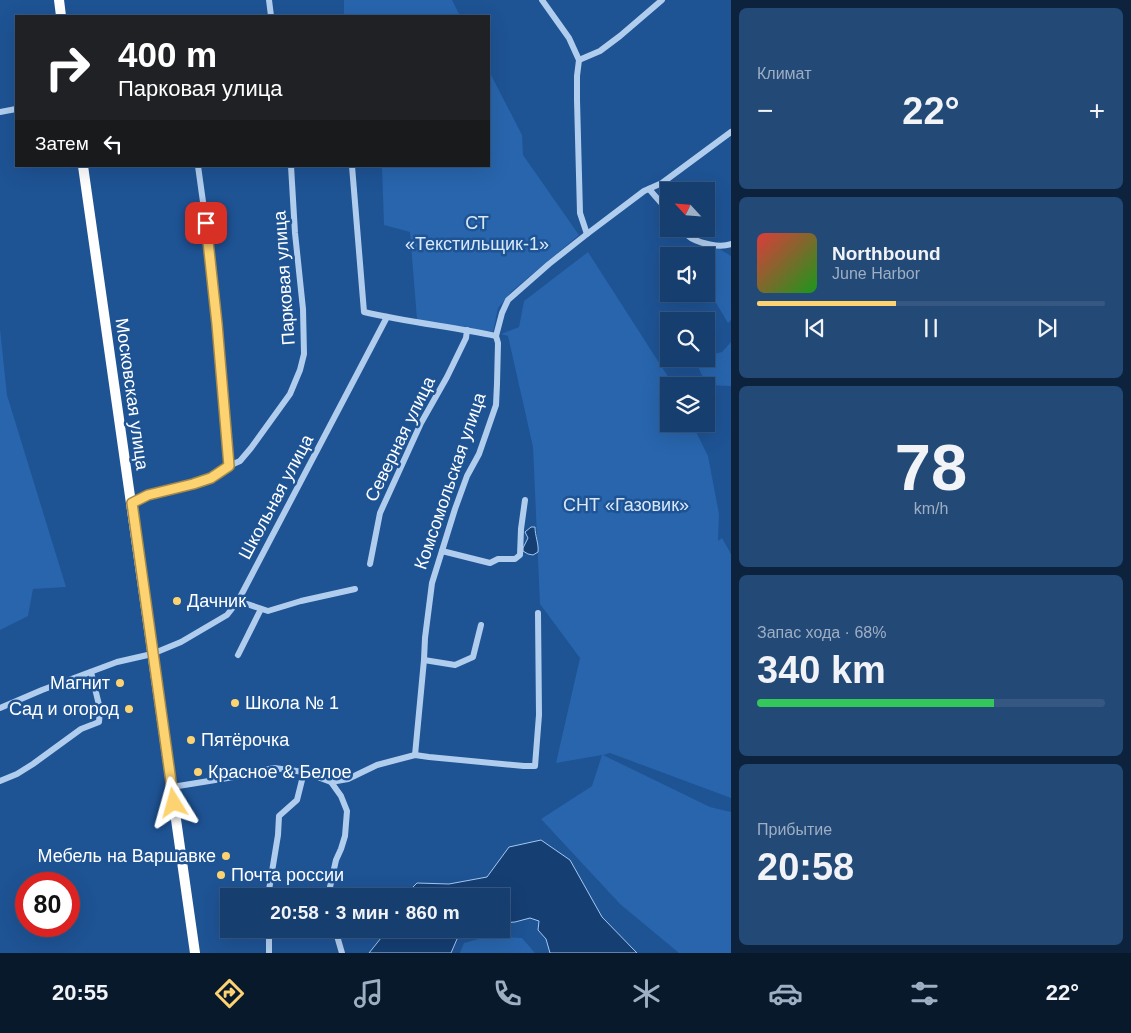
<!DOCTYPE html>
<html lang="ru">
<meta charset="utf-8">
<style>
:root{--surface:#163e6f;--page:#234977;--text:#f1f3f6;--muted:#9eaec3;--line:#355782;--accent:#fdd371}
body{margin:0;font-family:Helvetica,sans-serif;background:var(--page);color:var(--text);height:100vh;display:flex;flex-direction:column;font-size:19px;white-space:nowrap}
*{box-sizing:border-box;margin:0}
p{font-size:16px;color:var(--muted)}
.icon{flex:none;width:28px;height:28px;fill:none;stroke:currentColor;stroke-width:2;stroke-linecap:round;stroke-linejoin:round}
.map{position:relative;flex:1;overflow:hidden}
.details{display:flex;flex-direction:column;gap:8px;padding:8px;background:#0c223d;width:400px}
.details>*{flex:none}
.hud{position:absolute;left:15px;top:15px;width:475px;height:152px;border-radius:0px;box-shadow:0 5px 20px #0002,0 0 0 1px var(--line);background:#202124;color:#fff;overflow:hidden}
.needle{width:32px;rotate:296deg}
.buttons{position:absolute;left:660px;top:182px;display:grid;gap:10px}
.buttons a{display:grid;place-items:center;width:55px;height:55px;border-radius:0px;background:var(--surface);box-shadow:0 5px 20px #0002,0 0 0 1px var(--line);font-size:25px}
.speed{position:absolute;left:15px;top:872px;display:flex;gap:10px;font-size:25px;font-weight:700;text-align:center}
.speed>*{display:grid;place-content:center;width:65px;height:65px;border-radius:50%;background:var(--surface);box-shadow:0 5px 20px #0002,0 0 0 1px var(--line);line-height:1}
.speed .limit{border:8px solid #d22;background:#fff;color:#111}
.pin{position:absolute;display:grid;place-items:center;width:42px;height:42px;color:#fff;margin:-21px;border-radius:10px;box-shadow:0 2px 8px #0006}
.me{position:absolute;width:55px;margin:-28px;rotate:352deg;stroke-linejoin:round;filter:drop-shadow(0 0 4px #0008)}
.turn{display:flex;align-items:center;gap:18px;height:105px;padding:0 20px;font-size:22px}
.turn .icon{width:65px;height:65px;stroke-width:2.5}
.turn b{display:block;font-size:35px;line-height:42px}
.then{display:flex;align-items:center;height:48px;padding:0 20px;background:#0003;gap:10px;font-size:19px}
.big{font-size:38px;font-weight:800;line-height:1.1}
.details .tile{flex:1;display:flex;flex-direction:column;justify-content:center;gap:8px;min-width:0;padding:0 18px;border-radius:8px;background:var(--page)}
.details .dial{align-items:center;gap:0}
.dial b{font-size:65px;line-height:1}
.song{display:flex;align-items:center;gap:15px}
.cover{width:60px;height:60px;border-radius:8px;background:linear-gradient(135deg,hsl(0 70% 55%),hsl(120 70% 35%))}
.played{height:5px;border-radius:2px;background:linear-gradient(90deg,var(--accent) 40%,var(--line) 40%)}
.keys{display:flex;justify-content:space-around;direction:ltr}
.heat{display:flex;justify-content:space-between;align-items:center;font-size:28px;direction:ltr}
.charge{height:8px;border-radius:4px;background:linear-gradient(90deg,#34c759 68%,var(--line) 0)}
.trip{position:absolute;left:220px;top:888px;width:290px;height:50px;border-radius:0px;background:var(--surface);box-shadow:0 5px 20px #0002,0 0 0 1px var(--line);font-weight:800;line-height:50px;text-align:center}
.dock{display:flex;height:80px;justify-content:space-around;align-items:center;background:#09192c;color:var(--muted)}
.dock .icon{width:35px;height:35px}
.dock .active{color:var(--accent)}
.dock b{font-size:22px;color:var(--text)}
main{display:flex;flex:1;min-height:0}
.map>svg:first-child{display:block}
.green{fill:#2865ad}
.water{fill:#153e73;stroke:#a5c8f0}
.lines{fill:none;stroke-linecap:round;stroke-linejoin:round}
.minor{stroke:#b1cdee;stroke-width:6}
.highway{stroke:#fff;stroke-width:10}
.route-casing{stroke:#a48949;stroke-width:12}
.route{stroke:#fdd371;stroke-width:9}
.poi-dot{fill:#fdd371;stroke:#1e5394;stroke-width:2}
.labels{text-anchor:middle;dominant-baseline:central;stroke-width:5;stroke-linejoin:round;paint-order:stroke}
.park-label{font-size:18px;fill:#d8e8fa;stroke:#1e5394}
.street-label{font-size:18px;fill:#fff;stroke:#1e5394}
.poi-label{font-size:18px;fill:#fff;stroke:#1e5394;text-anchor:start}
</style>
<main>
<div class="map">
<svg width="731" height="953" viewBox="0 0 731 953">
<rect width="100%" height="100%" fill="#1e5394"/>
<g class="green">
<path d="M344,0H452L460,16H344Z"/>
<path d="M489,71L522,135L523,155L579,235L512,291L498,308L493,332L417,320L410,232L384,225L382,166H489Z"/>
<path d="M713,245L731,256V320L728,323L706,286V256H698Z"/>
<path d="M588,252L674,386H669V424H692L708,456L719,514L718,541L722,538L731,554V798L610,753L603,755L710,807L731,812V953H679L620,904L541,819L592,786L602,755L556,763L580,658L540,604L533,447L508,336L501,334L519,327L524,301Z"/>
<path d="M0,329L7,395L66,587L33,589L28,616L0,630Z"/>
<path d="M731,342V386L706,385L695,359H706V356L722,352Z"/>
<path d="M489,936L522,938L535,953H460L464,943Z"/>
</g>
<g class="water">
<path d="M531,527H535C535,536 539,544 538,552L533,555L528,554L523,551V548L528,538L525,532Z"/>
<path d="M541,840L570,860L602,917L637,953H550L546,939L538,930L539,921L530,918L515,922L501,923V896H404L417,883L449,884L487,877L509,847Z"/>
<path d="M383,929H470L457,939L451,953H369L381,938Z"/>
</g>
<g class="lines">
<g class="minor">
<path d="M269,0L271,16"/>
<path d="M542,0L569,38L579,60L577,76V100L580,213L587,234"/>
<path d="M579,60L600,51L620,36L662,0"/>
<path d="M0,112L16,109"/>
<path d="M198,166L210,252L229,466"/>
<path d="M352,166L364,312C408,322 452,327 496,336"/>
<path d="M649,189L669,212"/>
<path d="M682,229C685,232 687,236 691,238C702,244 720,248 731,244"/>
<path d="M132,503L148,495L193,484L211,478L229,466L240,461L251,448L290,394L300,370L304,354L303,309L295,233L291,166"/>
<path d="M442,551L490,563L498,559H515L520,555L521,529L525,500"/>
<path d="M370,564L380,513L421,423L447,377L466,338L467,330"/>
<path d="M238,601L268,611L301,601L355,589"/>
<path d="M238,655L261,609"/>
<path d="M424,660L455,665L473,657L481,625"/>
<path d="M0,708L42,690L117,662L152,654L181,642L227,615L238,601L387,317"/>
<path d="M415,755L424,660L425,638L432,583L455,509L467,476L479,454L496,405L497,384L498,343L496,336L502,313L508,300L549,264L587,234L644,191L662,183L731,132"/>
<path d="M0,781L17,774L33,764L81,729L99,722L100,709L91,672"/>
<path d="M172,787L240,776L274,768L304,772L331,782L348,779L377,765L415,755L429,757L524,766H535L539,715L538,613"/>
<path d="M268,896L278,835L279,816L297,800L304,772"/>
<path d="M328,896L336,860L341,849L345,836L347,811L341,796L331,782"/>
<path d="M269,929V953"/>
<path d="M335,929L342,953"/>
</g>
<g class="highway">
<path d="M59,0L61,16"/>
<path d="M83,166C120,429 159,691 195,953"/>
</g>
</g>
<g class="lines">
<defs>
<path id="route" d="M174,803L132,503L148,495L193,484L211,478L229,466L217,324L206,223"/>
</defs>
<use href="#route" class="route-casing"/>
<use href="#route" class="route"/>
</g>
<g class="poi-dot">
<circle cx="177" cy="601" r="5"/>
<circle cx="120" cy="683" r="5"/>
<circle cx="235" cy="703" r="5"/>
<circle cx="129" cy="709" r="5"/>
<circle cx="191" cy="740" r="5"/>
<circle cx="198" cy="772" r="5"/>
<circle cx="226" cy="856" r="5"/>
<circle cx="221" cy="875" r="5"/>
</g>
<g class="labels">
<g class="park-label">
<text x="477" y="223">СТ<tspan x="477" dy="21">«Текстильщик-1»</tspan></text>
<text x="626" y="505">СНТ «Газовик»</text>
</g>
<g class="street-label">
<text transform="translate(284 278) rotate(-94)">Парковая улица</text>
<text transform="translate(132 394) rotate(82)">Московская улица</text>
<text transform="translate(400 439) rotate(-64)">Северная улица</text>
<text transform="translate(450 481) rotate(-71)">Комсомольская улица</text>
<text transform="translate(276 497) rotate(-62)">Школьная улица</text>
</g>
<g class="poi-label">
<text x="187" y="601">Дачник</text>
<text x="110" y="683" text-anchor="end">Магнит</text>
<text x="245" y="703">Школа № 1</text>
<text x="119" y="709" text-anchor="end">Сад и огород</text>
<text x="201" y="740">Пятёрочка</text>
<text x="208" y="772">Красное &amp; Белое</text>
<text x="216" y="856" text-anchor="end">Мебель на Варшавке</text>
<text x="231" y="875">Почта россии</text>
</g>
</g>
</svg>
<div class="buttons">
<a><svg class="needle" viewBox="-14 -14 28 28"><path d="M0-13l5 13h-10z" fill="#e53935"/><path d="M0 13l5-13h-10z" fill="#9eaec3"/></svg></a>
<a><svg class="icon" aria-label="sound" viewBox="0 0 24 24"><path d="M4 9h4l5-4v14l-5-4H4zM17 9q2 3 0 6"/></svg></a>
<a><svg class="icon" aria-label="search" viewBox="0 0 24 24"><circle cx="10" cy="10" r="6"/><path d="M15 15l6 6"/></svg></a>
<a><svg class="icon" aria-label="layers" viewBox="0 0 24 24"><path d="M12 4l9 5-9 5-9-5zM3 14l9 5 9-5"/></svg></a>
</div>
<div class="speed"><div class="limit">80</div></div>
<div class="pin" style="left:206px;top:223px;background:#d93025"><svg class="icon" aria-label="arrive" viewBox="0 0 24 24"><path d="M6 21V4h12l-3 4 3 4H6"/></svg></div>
<svg class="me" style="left:174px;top:803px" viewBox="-20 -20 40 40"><path d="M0-17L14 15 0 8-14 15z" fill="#fdd371" stroke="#fff" stroke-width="4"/></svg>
<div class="trip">20:58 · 3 мин · 860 m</div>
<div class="hud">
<div class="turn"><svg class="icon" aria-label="right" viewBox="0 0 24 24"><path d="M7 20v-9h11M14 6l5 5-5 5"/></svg><div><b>400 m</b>Парковая улица</div></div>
<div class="then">Затем<svg class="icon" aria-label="left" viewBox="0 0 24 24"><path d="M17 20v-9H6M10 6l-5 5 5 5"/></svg></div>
</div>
</div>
<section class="details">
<div class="tile"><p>Климат</p>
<div class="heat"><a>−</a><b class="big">22°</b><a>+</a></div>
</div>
<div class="tile">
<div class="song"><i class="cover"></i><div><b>Northbound</b><p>June Harbor</p></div></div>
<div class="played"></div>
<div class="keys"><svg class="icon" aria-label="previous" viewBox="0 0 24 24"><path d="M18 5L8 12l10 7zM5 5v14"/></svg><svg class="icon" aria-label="pause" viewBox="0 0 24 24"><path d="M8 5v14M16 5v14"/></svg><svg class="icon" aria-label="next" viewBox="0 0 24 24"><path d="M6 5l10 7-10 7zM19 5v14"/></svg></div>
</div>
<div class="tile dial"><b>78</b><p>km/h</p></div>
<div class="tile"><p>Запас хода · 68%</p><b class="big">340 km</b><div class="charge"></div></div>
<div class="tile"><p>Прибытие</p><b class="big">20:58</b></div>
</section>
</main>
<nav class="dock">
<b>20:55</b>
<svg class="icon active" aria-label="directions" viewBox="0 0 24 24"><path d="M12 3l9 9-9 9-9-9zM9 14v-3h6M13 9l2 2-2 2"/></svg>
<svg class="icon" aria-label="music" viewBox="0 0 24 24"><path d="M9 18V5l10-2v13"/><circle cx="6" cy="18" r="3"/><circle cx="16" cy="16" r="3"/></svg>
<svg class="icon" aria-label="phone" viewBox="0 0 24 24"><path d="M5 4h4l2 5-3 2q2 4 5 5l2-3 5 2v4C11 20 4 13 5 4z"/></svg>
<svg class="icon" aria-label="climate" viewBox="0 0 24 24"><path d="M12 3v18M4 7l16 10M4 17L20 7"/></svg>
<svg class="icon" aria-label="car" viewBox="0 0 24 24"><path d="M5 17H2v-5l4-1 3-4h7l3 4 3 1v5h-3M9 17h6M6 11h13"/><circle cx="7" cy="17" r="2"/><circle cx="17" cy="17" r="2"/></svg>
<svg class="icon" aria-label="filters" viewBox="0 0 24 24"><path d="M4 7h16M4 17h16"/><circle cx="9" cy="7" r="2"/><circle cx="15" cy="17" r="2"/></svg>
<b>22°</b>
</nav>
